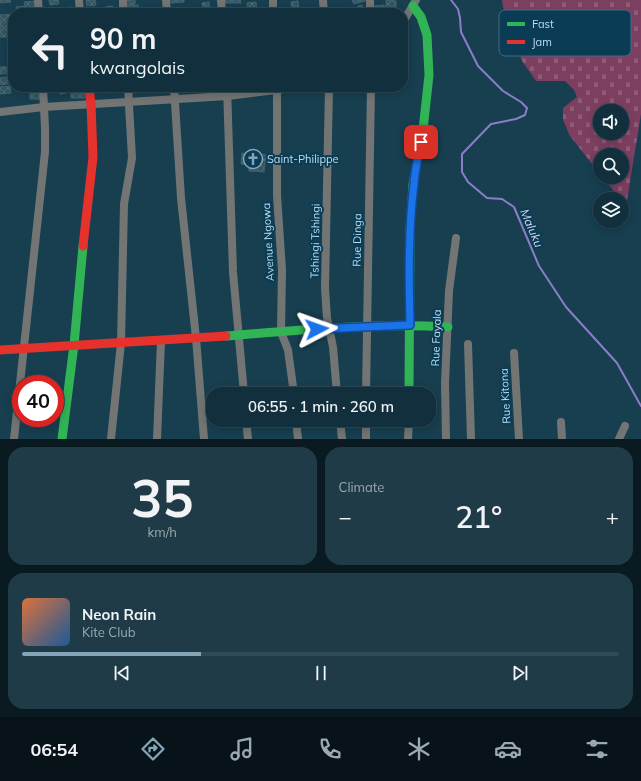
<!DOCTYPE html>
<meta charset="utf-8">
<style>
:root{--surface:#112f3c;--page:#1e3b47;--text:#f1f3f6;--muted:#9ca9af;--line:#304a56;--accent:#84a5b7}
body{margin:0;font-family:Mulish,sans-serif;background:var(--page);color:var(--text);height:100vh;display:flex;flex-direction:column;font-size:15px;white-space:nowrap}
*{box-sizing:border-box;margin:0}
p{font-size:13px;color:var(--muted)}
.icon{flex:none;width:22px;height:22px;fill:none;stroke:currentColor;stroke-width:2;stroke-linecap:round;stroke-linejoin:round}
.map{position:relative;height:439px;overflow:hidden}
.side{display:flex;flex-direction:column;gap:8px;padding:8px;background:#091a21;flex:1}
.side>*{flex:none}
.banner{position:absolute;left:8px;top:8px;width:400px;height:84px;border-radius:16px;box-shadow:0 2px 10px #0003,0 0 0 1px var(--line);background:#112f3c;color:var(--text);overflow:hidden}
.buttons{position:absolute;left:593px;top:104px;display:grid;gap:8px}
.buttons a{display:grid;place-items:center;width:36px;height:36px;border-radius:50%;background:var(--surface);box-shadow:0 2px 10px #0003,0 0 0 1px var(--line);font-size:20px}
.speed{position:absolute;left:12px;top:375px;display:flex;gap:8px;font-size:20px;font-weight:700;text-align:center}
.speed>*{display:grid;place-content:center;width:52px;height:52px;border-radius:50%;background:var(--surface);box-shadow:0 2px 10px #0003,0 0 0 1px var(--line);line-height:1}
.speed .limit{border:6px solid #d22;background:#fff;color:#111}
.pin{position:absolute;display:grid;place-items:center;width:34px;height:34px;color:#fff;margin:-17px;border-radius:8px;box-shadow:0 2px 6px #0006}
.me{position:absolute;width:44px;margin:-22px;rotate:86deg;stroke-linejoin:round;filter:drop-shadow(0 0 3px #0008)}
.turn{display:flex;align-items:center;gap:14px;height:84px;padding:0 16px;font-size:18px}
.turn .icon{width:52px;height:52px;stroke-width:2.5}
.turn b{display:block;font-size:28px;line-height:34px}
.big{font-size:30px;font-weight:600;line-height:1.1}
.side .card{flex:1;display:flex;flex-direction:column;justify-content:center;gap:6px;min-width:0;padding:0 14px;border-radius:16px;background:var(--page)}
.side .dial{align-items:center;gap:0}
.dial b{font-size:52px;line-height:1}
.song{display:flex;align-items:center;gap:12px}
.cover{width:48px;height:48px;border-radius:6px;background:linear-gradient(135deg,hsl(20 70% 55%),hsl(210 70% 35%))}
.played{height:4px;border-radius:2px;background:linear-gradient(90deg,var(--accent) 30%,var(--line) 30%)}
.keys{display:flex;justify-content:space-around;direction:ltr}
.heat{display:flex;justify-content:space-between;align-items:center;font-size:22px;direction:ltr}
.side .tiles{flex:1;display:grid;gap:8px;grid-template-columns:1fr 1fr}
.card:last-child{grid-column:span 2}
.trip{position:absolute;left:206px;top:387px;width:230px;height:40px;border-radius:16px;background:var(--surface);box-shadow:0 2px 10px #0003,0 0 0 1px var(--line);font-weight:600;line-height:40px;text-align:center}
.dock{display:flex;height:64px;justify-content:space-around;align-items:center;background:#071318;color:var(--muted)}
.dock .icon{width:28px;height:28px}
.dock .active{color:var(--accent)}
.dock b{font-size:18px;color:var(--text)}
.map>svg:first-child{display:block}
.cemetery{fill:url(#cemetery-stones);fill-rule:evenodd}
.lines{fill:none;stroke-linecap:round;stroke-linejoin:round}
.stream{stroke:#8c7dca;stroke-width:2}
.building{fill:url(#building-cross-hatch);stroke:#426470}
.street{stroke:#737574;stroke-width:8}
.fast{stroke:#30b455;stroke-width:9}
.jam{stroke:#e5322d;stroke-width:9}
.route-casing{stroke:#114b97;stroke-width:10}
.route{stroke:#1a73e8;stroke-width:7}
.labels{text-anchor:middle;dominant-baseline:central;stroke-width:4;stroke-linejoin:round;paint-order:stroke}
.poi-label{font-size:11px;fill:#bedcee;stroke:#0a3d55;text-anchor:start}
.street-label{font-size:11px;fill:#bedcee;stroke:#0a3d55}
.water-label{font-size:12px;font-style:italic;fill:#dcd8ef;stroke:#0a3d55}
.key{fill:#0a3d55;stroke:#406d83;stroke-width:1}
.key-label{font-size:11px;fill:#bedcee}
</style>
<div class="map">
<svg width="641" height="439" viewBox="0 0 641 439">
<defs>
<pattern id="cemetery-stones" width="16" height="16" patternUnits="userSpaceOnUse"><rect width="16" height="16" fill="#7d3f60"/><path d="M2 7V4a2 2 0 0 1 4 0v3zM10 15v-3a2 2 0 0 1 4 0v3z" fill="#8e5a77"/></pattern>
<pattern id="building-cross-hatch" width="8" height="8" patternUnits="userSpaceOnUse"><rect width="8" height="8" fill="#345560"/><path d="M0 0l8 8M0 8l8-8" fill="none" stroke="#506d77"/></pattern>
</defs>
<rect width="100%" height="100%" fill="#173f50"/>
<path class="cemetery" d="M502,0H641V114L627,200L622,202V199H620L603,177H622V155H600V174L570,136L563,120V108L577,97L574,90L565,81H536L522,61L503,7ZM600,111H622V133H600Z"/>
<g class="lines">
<path class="stream" d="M451,0L458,9L460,18L461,32L478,66L503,91L521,102L527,108L525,115L516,119L491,124L462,154V172L468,182L487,198L502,199L514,207L539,266L566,307L617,363L641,406"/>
</g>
<g class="building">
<path d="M0,0H10L11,2L0,3Z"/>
<path d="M49,0H58L59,4L50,5Z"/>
<path d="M86,0H95L96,5L87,6Z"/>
<path d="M126,0H135V4L126,5Z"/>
<path d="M171,0H184V2L171,3Z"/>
<path d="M225,0H240L241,3H225Z"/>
<path d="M352,0H365V1L354,4Z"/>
<path d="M386,0L396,1V10H386Z"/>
<path d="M36,1V13H17L16,7L25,6L24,2Z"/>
<path d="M298,1L299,12L292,13L291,2Z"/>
<path d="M209,2L210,9H203L202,3Z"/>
<path d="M256,2L257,13H248L247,3Z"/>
<path d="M138,5L139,13H127L126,6Z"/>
<path d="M362,5L363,11L359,12L358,6Z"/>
<path d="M384,5L385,10L375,11L374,6Z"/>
<path d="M113,6V13H105V7Z"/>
<path d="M71,7L72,13H64L63,8Z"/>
<path d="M94,7L95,13H85L84,9Z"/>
<path d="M340,9L341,13H331L330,11Z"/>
<rect x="232" y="10" width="11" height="3"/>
<path d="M13,14V21H0V15Z"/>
<rect x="0" y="22" width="11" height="6"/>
<rect x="0" y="29" width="10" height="8"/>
<path d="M7,38H13V44H8Z"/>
<path d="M13,51V57L9,58L8,52Z"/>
<path d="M0,67H13V73L0,74Z"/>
<path d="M13,76V83L1,85L0,78Z"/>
<path d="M10,86L11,93L0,94V87Z"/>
<path d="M30,87H40L41,99H30Z"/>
<path d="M60,87H78V88H65L66,93L60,94Z"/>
<path d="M108,87H113L114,92L108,93Z"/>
<path d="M130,87H145L146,92L130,93Z"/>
<path d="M84,92L85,98H71V93Z"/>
<path d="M242,153L266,155L264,172L249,171V165L241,164Z"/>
</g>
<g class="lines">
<g class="street">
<path d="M38,0L39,13"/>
<path d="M79,0L80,13"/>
<path d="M123,0V13"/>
<path d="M166,0L167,13"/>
<path d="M221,0L222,13"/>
<path d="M273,0V13"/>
<path d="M323,0L324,13"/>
<path d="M370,0V13"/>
<path d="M403,22L416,0"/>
<path d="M174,87L181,198L196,338L204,439"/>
<path d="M227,87L233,272L244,394"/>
<path d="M277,87V195L282,270L281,332L288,350L294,394"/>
<path d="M329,87L325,288L327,318L333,347L337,394"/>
<path d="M0,112L44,107L228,96L299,87"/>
<path d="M468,344L471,439"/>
<path d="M514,353L519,439"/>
<path d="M366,394L371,87"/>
<path d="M246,420L248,439"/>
<path d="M296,420L298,439"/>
<path d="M340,420L342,439"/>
<path d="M561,422L562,439"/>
<path d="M14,439L45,152V128L43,87"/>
<path d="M111,439L121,343L124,204L132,158L128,87"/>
<path d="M157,439L161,341"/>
<path d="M366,439V420"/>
<path d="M408,439L409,420"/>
<path d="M446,439L445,383L449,291L456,238"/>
<path d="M619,439L625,426"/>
</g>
<g class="fast">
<path d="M226,336C300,330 374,323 448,327"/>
<path d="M409,394L410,229L413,184L423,130L429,75L427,35L421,17L413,6"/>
<path d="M62,439L74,345L83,246"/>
</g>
<g class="jam">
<path d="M83,246L93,157L91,104L89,87"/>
<path d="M0,350L226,336"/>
</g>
</g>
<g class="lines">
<defs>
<path id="route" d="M317,329L410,325C409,278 408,231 414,184C415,170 418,156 421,142"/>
</defs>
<use href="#route" class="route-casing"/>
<use href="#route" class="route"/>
</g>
<defs>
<symbol id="church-ring" viewBox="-11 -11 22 22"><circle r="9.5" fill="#0a3d55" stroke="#84a5b7" stroke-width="1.5"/><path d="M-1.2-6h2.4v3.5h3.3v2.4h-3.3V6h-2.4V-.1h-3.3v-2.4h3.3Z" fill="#84a5b7"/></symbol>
</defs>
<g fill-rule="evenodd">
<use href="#church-ring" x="242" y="148" width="22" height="22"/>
</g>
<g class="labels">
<g class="poi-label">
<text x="267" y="159">Saint-Philippe</text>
</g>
<g class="street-label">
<text transform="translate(357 240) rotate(-89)">Rue Dinga</text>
<text transform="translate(315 241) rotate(-89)">Tshingi Tshingi</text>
<text transform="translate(268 242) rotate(-93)">Avenue Ngowa</text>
<text transform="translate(436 338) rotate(-88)">Rue Fayala</text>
<text transform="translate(505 396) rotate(-93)">Rue Kitona</text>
</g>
<g class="water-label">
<text transform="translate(532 228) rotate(67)">Maluku</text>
</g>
</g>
<rect x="499" y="10" width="132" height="46" rx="6" class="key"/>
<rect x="507" y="22" width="18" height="4" fill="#30b455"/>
<rect x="507" y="40" width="18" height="4" fill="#e5322d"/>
<g class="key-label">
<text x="532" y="28">Fast</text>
<text x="532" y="46">Jam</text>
</g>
</svg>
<div class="buttons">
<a><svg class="icon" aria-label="sound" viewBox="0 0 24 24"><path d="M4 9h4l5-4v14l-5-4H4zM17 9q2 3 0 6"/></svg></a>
<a><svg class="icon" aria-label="search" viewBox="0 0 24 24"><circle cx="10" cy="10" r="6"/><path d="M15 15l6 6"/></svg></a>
<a><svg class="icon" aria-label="layers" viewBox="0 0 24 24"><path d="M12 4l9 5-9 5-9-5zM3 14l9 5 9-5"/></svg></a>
</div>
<div class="speed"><div class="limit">40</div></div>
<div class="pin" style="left:421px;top:142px;background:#d93025"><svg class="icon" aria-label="arrive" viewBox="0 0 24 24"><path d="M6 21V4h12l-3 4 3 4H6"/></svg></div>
<svg class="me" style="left:317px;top:329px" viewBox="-20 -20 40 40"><path d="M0-17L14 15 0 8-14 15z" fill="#1a73e8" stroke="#fff" stroke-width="4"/></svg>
<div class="trip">06:55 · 1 min · 260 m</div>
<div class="banner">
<div class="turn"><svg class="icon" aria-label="left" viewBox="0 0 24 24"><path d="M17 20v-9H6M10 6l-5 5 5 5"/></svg><div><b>90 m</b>kwangolais</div></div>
</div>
</div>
<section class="side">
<div class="tiles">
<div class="card dial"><b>35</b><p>km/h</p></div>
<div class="card"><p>Climate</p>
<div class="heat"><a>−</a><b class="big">21°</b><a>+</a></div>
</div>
<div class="card">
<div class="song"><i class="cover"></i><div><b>Neon Rain</b><p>Kite Club</p></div></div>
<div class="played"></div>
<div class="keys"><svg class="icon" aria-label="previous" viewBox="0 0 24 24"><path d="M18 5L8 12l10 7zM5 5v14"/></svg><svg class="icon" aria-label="pause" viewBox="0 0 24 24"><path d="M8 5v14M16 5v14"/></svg><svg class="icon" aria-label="next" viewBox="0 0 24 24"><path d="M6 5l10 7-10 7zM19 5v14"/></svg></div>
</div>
</div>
</section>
<nav class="dock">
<b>06:54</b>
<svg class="icon active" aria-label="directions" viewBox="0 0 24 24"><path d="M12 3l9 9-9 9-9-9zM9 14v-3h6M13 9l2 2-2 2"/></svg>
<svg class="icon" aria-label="music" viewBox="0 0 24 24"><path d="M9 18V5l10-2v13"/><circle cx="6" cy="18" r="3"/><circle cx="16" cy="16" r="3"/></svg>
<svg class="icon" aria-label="phone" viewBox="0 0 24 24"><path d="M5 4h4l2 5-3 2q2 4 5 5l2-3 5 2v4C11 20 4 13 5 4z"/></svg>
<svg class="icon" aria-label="climate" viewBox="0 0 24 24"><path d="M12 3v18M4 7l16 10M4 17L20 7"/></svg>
<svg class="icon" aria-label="car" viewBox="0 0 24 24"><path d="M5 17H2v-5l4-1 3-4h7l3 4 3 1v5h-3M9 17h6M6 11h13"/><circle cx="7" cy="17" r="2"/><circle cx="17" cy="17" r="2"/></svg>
<svg class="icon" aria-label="filters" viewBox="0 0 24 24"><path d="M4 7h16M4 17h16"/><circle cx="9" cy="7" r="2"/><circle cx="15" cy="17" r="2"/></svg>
</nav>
